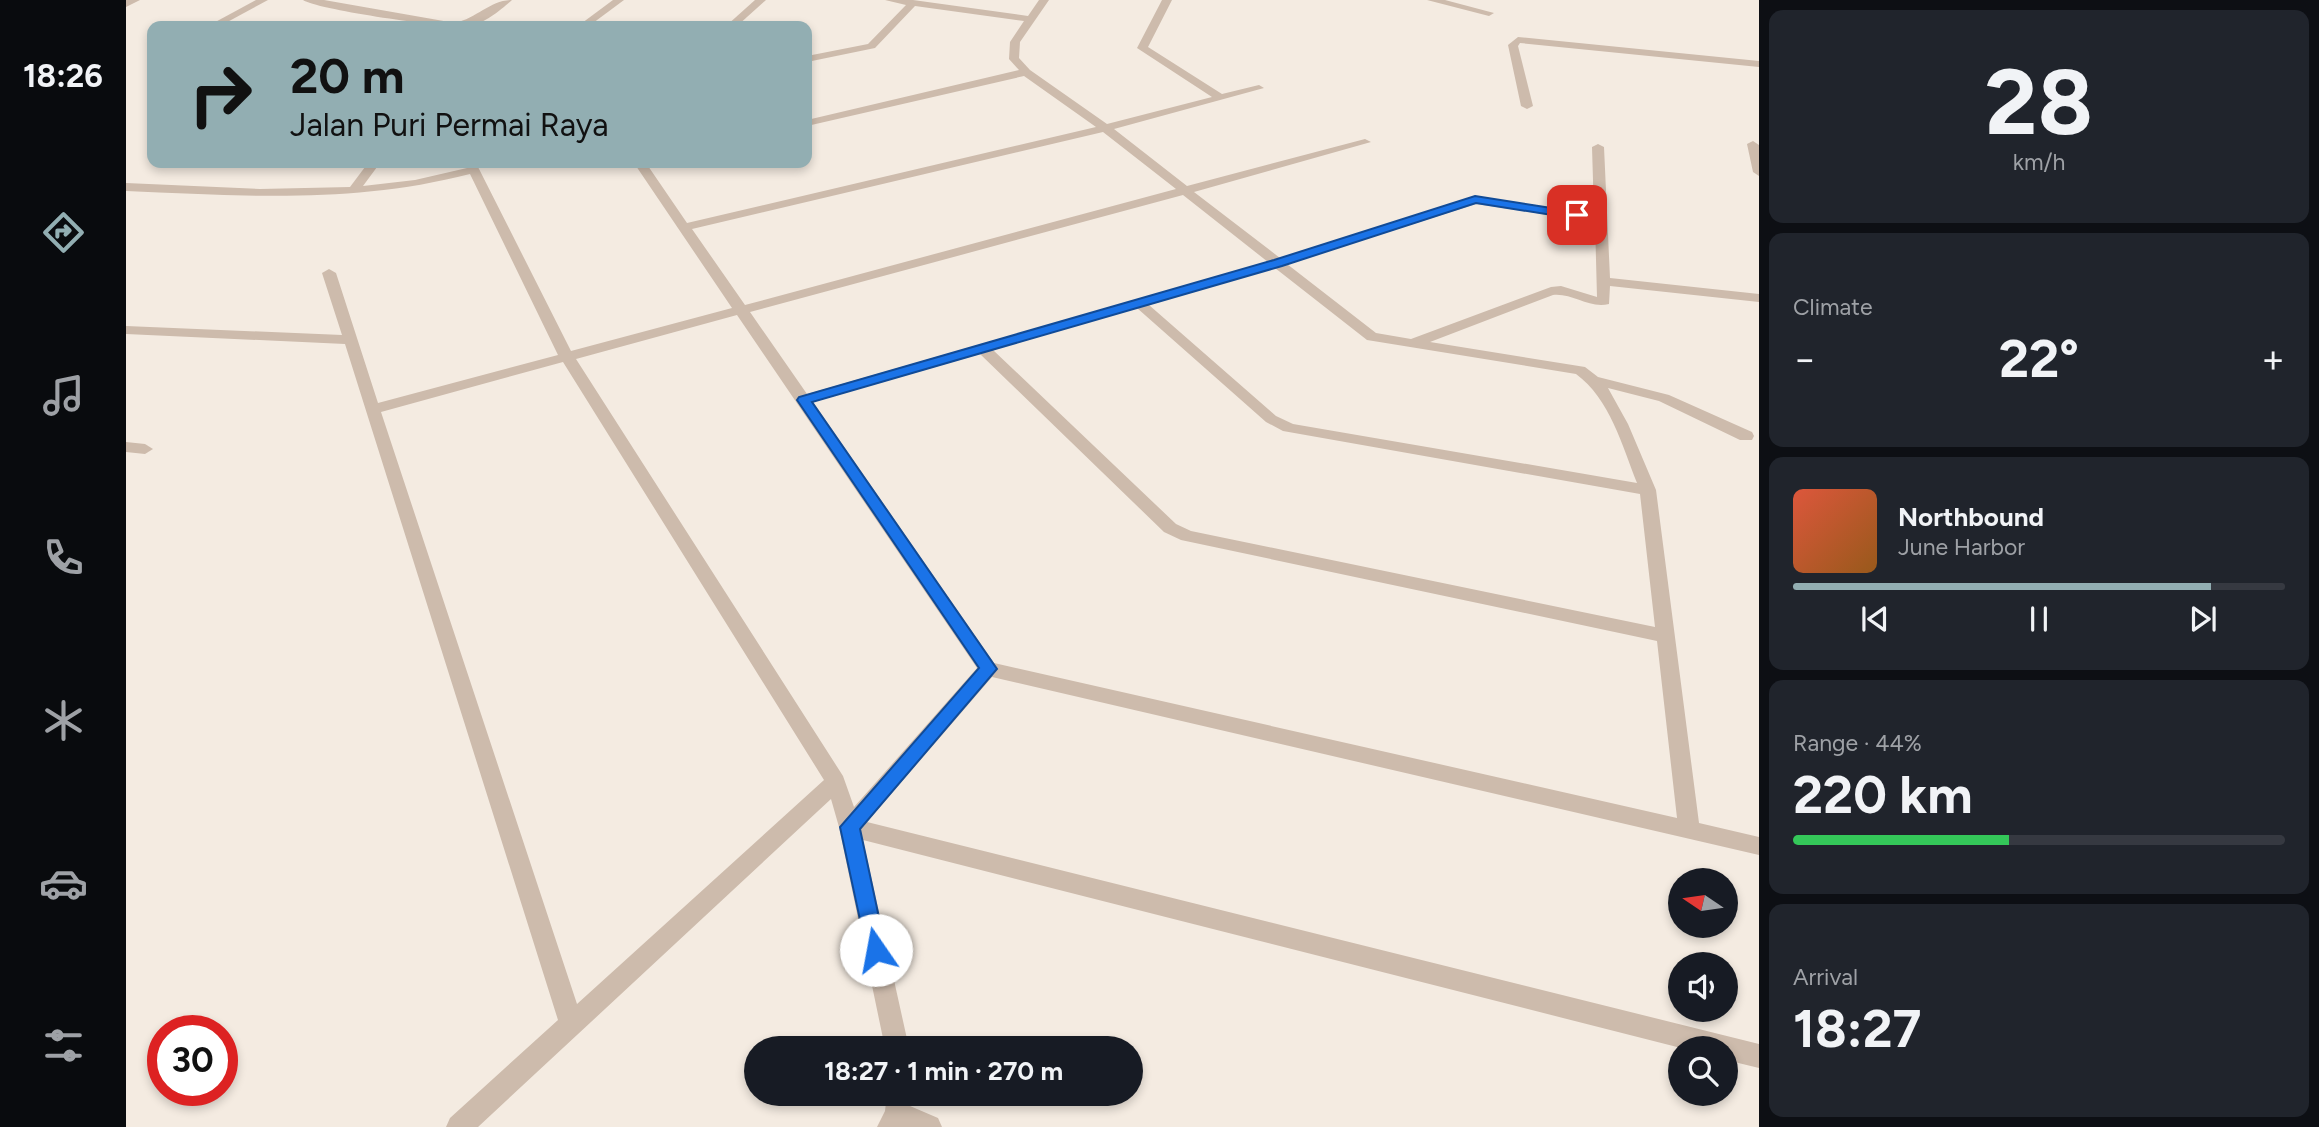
<!DOCTYPE html>
<meta charset="utf-8">
<style>
:root{--surface:#171b24;--page:#20242c;--text:#f1f3f6;--muted:#9ea1a6;--line:#363941;--accent:#92aeb2}
body{margin:0;font-family:Figtree,sans-serif;background:var(--page);color:var(--text);height:100vh;display:flex;flex-direction:column;font-size:26px;white-space:nowrap}
*{box-sizing:border-box;margin:0}
p{font-size:23px;color:var(--muted)}
.icon{flex:none;width:38px;height:38px;fill:none;stroke:currentColor;stroke-width:2;stroke-linecap:round;stroke-linejoin:round}
.map{position:relative;flex:1;overflow:hidden}
.drawer{display:flex;flex-direction:column;gap:10px;padding:10px;background:#0d0f14;width:560px}
.drawer>*{flex:none}
.banner{position:absolute;left:21px;top:21px;width:665px;height:147px;border-radius:14px;box-shadow:0 4px 10px #0003;background:#92aeb2;color:#111;overflow:hidden}
.needle{width:46px;rotate:283deg}
.tools{position:absolute;left:1542px;top:868px;display:grid;gap:14px}
.tools a{display:grid;place-items:center;width:70px;height:70px;border-radius:50%;background:var(--surface);box-shadow:0 4px 10px #0003;font-size:35px}
.speed{position:absolute;left:21px;top:1015px;display:flex;gap:14px;font-size:35px;font-weight:700;text-align:center}
.speed>*{display:grid;place-content:center;width:91px;height:91px;border-radius:50%;background:var(--surface);box-shadow:0 4px 10px #0003;line-height:1}
.speed .limit{border:10px solid #d22;background:#fff;color:#111}
.pin{position:absolute;display:grid;place-items:center;width:60px;height:60px;color:#fff;margin:-30px;border-radius:14px;box-shadow:0 4px 10px #0006}
.me{position:absolute;width:77px;margin:-38px;rotate:348deg;stroke-linejoin:round;filter:drop-shadow(0 0 5px #0008)}
.turn{display:flex;align-items:center;gap:24px;height:147px;padding:0 28px;font-size:32px}
.turn .icon{width:91px;height:91px;stroke-width:2.5}
.turn b{display:block;font-size:49px;line-height:60px}
.big{font-size:52px;font-weight:700;line-height:1.1}
.drawer .widget{flex:1;display:flex;flex-direction:column;justify-content:center;gap:10px;min-width:0;padding:0 24px;border-radius:14px;background:var(--page)}
.drawer .dial{align-items:center;gap:0}
.dial b{font-size:91px;line-height:1}
.song{display:flex;align-items:center;gap:21px}
.cover{width:84px;height:84px;border-radius:10px;background:linear-gradient(135deg,hsl(10 70% 55%),hsl(30 70% 35%))}
.played{height:7px;border-radius:4px;background:linear-gradient(90deg,var(--accent) 85%,var(--line) 85%)}
.keys{display:flex;justify-content:space-around;direction:ltr}
.heat{display:flex;justify-content:space-between;align-items:center;font-size:38px;direction:ltr}
.charge{height:10px;border-radius:5px;background:linear-gradient(90deg,#34c759 44%,var(--line) 0)}
.trip{position:absolute;left:618px;top:1036px;width:399px;height:70px;border-radius:35px;background:var(--surface);box-shadow:0 4px 10px #0003;font-weight:700;line-height:70px;text-align:center}
main{display:flex;flex:1;min-height:0}
.tab-bar{display:flex;flex-direction:column;width:126px;justify-content:space-around;align-items:center;background:#090b0e;color:var(--muted)}
.tab-bar .icon{width:49px;height:49px}
.tab-bar .on{color:var(--accent)}
.tab-bar b{font-size:32px;color:var(--text)}
.map>svg:first-child{display:block}
.lines{fill:none;stroke-linecap:round;stroke-linejoin:round}
.street{fill:#cdbbac;fill-rule:evenodd}
.route{fill:#1a73e8;stroke:#114b97;stroke-width:2}
</style>
<main>
<nav class="tab-bar">
<b>18:26</b>
<svg class="icon on" aria-label="directions" viewBox="0 0 24 24"><path d="M12 3l9 9-9 9-9-9zM9 14v-3h6M13 9l2 2-2 2"/></svg>
<svg class="icon" aria-label="music" viewBox="0 0 24 24"><path d="M9 18V5l10-2v13"/><circle cx="6" cy="18" r="3"/><circle cx="16" cy="16" r="3"/></svg>
<svg class="icon" aria-label="phone" viewBox="0 0 24 24"><path d="M5 4h4l2 5-3 2q2 4 5 5l2-3 5 2v4C11 20 4 13 5 4z"/></svg>
<svg class="icon" aria-label="climate" viewBox="0 0 24 24"><path d="M12 3v18M4 7l16 10M4 17L20 7"/></svg>
<svg class="icon" aria-label="car" viewBox="0 0 24 24"><path d="M5 17H2v-5l4-1 3-4h7l3 4 3 1v5h-3M9 17h6M6 11h13"/><circle cx="7" cy="17" r="2"/><circle cx="17" cy="17" r="2"/></svg>
<svg class="icon" aria-label="filters" viewBox="0 0 24 24"><path d="M4 7h16M4 17h16"/><circle cx="9" cy="7" r="2"/><circle cx="15" cy="17" r="2"/></svg>
</nav>
<div class="map">
<svg width="1633" height="1127" viewBox="0 0 1633 1127">
<rect width="100%" height="100%" fill="#f4ebe1"/>
<g class="lines">
<g class="street">
<path d="M0,0H14L0,7Z"/>
<path d="M130,0H142L94,26H82Z"/>
<path d="M177,0H198L329,23C351,18 365,0 386,0C376,9 358,24 344,26C324,29 192,10 177,0Z"/>
<path d="M487,0H498L463,26H452Z"/>
<path d="M629,0H640L611,26H600Z"/>
<path d="M759,0H787L902,16L913,0H923L894,42L893,58L904,70L981,124L1086,97L1011,48L1036,0H1046L1022,47L1096,94L1133,85L1138,88L988,129L1061,186L1239,139L1245,142L1068,192L1154,258L1349,196L1468,214L1466,147L1472,144L1478,147L1484,278L1633,294V302L1484,286L1483,304C1463,309 1447,293 1427,295L1304,342L1459,367L1472,377L1543,395L1626,432L1628,436L1626,440H1614L1533,401L1482,388L1502,424L1530,490L1573,823L1633,837V855L866,677L741,822L1633,1044V1068L1600,1060V1048H1555L737,840L783,1048H759L713,827L705,799L352,1127H320L324,1118L432,1020L219,344L0,334V326L216,335L196,273L203,269L210,273L252,403L432,355L344,174C227,204 119,196 0,191V183L134,189L224,187L242,163H254L237,186L289,180L341,168L338,163H350L445,351L606,308L508,163H520L561,223L970,127L898,76L681,126V120L893,70L883,59L884,42L898,21L789,6L749,48L681,62V56L742,44L780,5ZM977,132L1050,189L619,305L566,229ZM1057,195L1142,262L681,394L624,312ZM1350,204L1469,222L1471,297L1435,286L1425,287L1285,339L1250,333L1161,264ZM1149,268L1241,340L1450,374C1484,399 1496,445 1511,483L1167,424L1150,416L1023,305ZM1011,308L1140,422L1157,431L1514,494L1529,627L1065,531L1050,524L867,350ZM611,315L851,668L728,807L717,776L450,359ZM854,354L1038,532L1055,540L1531,641L1551,818L868,663L687,402ZM437,362L698,780L451,1004L255,412Z"/>
<path d="M1301,0H1319L1368,13L1363,16Z"/>
<path d="M1392,37L1633,61V67L1394,43L1392,46L1407,106L1401,109L1395,106L1382,45Z"/>
<path d="M1627,141L1633,145V176L1627,172L1621,144Z"/>
<path d="M0,442L19,444L27,449L19,454L0,452Z"/>
<path d="M761,1094H785L784,1106L812,1118L816,1127H751L759,1111Z"/>
</g>
</g>
<path class="route" d="M1349,196L1451,212L1457,215L1451,219L1350,203L1156,266L686,402L871,669L734,829L760,950L757,957L750,960L742,957L714,827L853,668L671,400L673,397L1148,260Z"/>
</svg>
<div class="tools">
<a><svg class="needle" viewBox="-14 -14 28 28"><path d="M0-13l5 13h-10z" fill="#e53935"/><path d="M0 13l5-13h-10z" fill="#9ea1a6"/></svg></a>
<a><svg class="icon" aria-label="sound" viewBox="0 0 24 24"><path d="M4 9h4l5-4v14l-5-4H4zM17 9q2 3 0 6"/></svg></a>
<a><svg class="icon" aria-label="search" viewBox="0 0 24 24"><circle cx="10" cy="10" r="6"/><path d="M15 15l6 6"/></svg></a>
</div>
<div class="speed"><div class="limit">30</div></div>
<div class="pin" style="left:1451px;top:215px;background:#d93025"><svg class="icon" aria-label="arrive" viewBox="0 0 24 24"><path d="M6 21V4h12l-3 4 3 4H6"/></svg></div>
<svg class="me" style="left:750px;top:950px" viewBox="-20 -20 40 40"><circle r="19" fill="#fff"/><path d="M0-13L10 11 0 6-10 11z" fill="#1a73e8"/></svg>
<div class="trip">18:27 · 1 min · 270 m</div>
<div class="banner">
<div class="turn"><svg class="icon" aria-label="right" viewBox="0 0 24 24"><path d="M7 20v-9h11M14 6l5 5-5 5"/></svg><div><b>20 m</b>Jalan Puri Permai Raya</div></div>
</div>
</div>
<section class="drawer">
<div class="widget dial"><b>28</b><p>km/h</p></div>
<div class="widget"><p>Climate</p>
<div class="heat"><a>−</a><b class="big">22°</b><a>+</a></div>
</div>
<div class="widget">
<div class="song"><i class="cover"></i><div><b>Northbound</b><p>June Harbor</p></div></div>
<div class="played"></div>
<div class="keys"><svg class="icon" aria-label="previous" viewBox="0 0 24 24"><path d="M18 5L8 12l10 7zM5 5v14"/></svg><svg class="icon" aria-label="pause" viewBox="0 0 24 24"><path d="M8 5v14M16 5v14"/></svg><svg class="icon" aria-label="next" viewBox="0 0 24 24"><path d="M6 5l10 7-10 7zM19 5v14"/></svg></div>
</div>
<div class="widget"><p>Range · 44%</p><b class="big">220 km</b><div class="charge"></div></div>
<div class="widget"><p>Arrival</p><b class="big">18:27</b></div>
</section>
</main>
